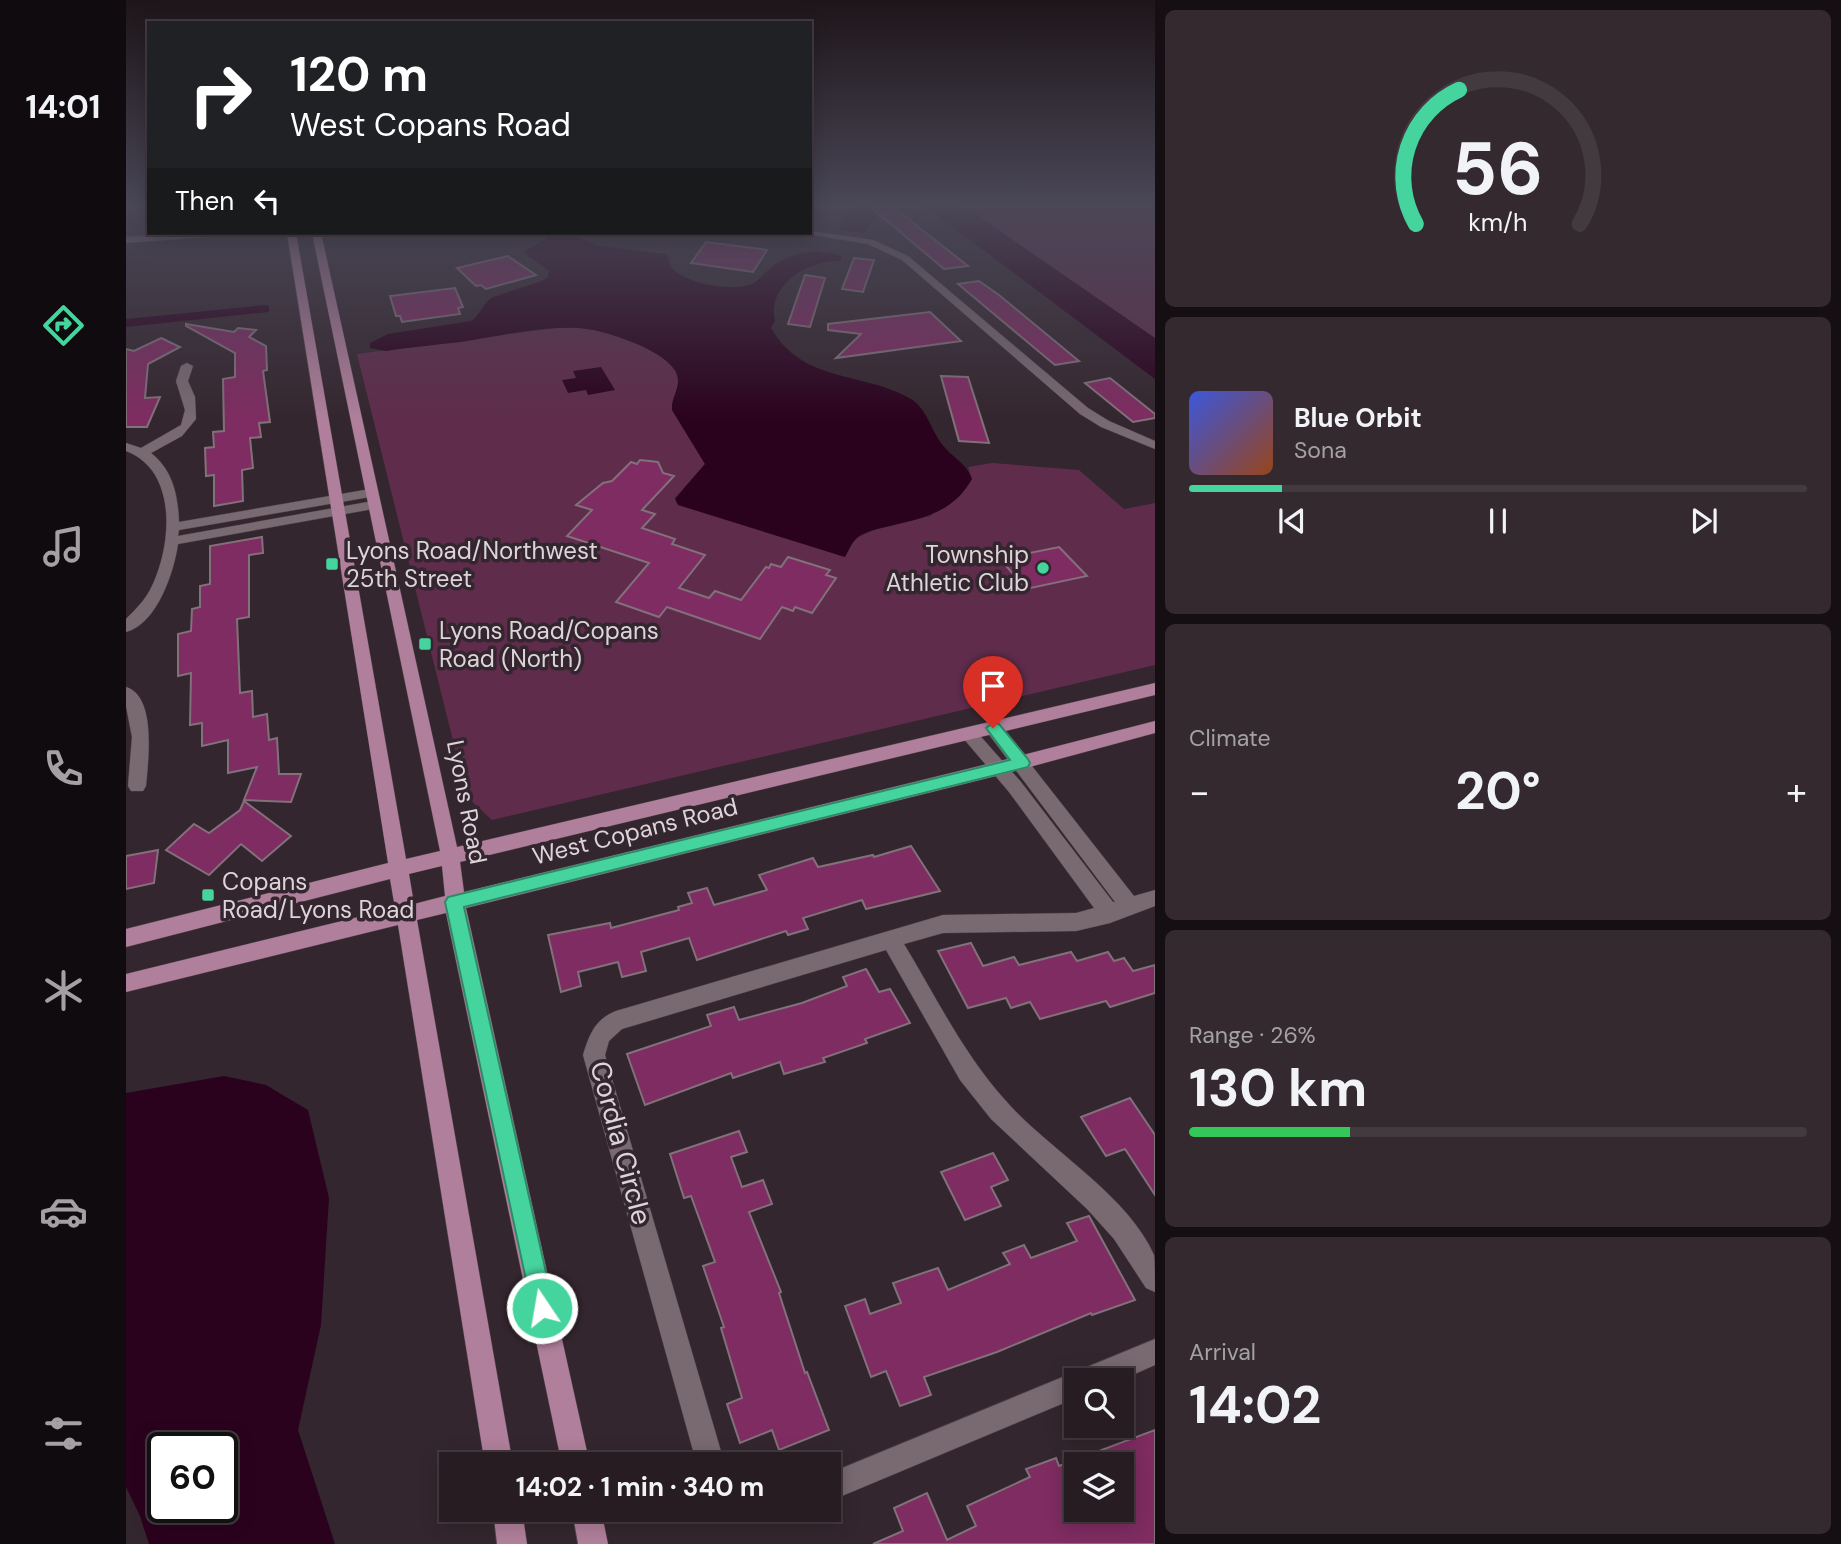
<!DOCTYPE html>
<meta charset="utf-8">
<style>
:root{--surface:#271c22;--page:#33292f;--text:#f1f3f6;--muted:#a4a1a5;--line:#433a40;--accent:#46d49e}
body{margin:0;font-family:"DM Sans",sans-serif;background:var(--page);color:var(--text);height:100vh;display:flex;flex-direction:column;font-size:26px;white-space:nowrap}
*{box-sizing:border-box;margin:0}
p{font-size:23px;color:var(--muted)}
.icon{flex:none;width:38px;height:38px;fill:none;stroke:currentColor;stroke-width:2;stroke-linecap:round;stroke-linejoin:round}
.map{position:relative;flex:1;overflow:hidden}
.drawer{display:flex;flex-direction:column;gap:10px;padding:10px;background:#150f13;width:686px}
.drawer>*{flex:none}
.banner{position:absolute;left:21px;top:21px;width:665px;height:214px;border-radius:0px;box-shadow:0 4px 18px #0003,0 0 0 2px var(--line);background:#202124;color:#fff;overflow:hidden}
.tools{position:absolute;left:938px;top:1368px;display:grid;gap:14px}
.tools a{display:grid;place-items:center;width:70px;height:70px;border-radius:0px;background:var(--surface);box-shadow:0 4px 18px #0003,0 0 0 2px var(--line);font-size:35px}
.speed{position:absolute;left:21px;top:1432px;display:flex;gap:14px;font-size:35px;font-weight:700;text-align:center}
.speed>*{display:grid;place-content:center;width:91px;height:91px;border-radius:50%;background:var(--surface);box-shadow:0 4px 18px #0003,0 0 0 2px var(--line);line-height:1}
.speed .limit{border:4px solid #111;border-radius:10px;background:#fff;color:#111}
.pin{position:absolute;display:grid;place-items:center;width:60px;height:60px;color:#fff;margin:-72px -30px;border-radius:50% 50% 50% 0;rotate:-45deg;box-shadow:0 0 7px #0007}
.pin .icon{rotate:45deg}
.me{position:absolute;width:77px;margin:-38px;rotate:348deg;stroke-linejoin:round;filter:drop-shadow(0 0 5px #0008)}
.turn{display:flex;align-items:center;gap:24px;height:147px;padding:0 28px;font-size:32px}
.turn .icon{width:91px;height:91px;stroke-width:2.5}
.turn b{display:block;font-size:49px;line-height:60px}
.then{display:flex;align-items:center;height:66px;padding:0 28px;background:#0003;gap:14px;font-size:26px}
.big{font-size:52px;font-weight:700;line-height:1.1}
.drawer .card{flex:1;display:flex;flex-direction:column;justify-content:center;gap:10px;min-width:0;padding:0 24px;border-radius:10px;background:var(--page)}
.drawer .dial{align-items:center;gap:0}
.dial svg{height:182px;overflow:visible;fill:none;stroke:var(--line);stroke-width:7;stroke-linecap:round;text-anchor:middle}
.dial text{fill:var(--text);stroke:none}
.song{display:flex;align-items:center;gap:21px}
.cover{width:84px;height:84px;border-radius:10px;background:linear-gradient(135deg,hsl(230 70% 55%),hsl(20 70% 35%))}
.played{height:7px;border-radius:4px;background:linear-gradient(90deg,var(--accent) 15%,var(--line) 15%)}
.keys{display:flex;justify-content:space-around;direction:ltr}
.heat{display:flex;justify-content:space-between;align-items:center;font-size:38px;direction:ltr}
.charge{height:10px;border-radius:5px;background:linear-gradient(90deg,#34c759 26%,var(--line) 0)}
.trip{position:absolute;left:313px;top:1452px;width:402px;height:70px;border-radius:0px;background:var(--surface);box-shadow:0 4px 18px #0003,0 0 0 2px var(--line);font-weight:700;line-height:70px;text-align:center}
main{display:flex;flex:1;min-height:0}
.dock{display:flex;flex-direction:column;width:126px;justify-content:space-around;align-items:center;background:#100b0e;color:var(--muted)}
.dock .icon{width:49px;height:49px}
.dock .active{color:var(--accent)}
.dock b{font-size:32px;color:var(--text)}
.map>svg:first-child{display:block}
.green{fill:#5f2c4c}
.water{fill:#2b021e;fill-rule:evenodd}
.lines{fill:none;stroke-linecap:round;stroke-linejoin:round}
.canal{fill:#2b021e;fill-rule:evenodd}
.building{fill:#7e2c61;stroke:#81717a;stroke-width:2;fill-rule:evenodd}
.minor-casing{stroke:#4d4249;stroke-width:1}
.major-casing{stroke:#4d4249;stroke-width:1}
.minor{fill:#796971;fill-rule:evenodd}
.major{fill:#b07f9b;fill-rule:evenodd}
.route{fill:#46d49e;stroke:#2e8a67;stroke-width:2}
.poi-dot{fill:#46d49e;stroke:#34262e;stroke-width:2.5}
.labels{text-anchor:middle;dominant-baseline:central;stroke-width:7;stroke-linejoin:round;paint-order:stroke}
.poi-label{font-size:24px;fill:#ddd4d9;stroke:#34262e;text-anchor:start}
.street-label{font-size:24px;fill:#ddd4d9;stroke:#34262e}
.near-street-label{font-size:28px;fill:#ddd4d9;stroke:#34262e}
</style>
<main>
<nav class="dock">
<b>14:01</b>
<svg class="icon active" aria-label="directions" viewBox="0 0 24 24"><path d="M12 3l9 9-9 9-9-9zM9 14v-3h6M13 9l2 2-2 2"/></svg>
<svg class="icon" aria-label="music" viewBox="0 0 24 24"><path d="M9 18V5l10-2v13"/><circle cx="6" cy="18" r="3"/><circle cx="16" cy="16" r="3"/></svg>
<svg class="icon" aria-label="phone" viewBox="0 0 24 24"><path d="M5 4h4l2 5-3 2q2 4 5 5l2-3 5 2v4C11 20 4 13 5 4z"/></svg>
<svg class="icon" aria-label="climate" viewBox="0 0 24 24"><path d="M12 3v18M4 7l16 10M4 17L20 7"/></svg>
<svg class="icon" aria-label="car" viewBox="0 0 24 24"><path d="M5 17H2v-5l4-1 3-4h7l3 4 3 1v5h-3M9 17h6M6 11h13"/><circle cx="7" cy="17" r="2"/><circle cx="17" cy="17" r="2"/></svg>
<svg class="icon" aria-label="filters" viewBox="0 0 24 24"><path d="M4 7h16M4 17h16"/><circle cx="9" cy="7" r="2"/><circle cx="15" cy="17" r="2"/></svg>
</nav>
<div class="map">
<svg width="1029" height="1544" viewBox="0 0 1029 1544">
<rect width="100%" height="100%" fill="#34262e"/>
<g class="green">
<path d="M835,204H1029V339Z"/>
<path d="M430,328C441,328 452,327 463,329C484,333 542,351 550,373C556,388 545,396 546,410L579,464L549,498L718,557L730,538L748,530L804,516L846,479L842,467L866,463L953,470L998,509L1029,503V665L366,820L341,797L231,354Z"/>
</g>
<g class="water">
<path d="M726,204H759L738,233L712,230Z"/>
<path d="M785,204H835L1029,338V379L807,212Z"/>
<path d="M422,233H439L474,246L540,254C544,259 542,263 546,268C560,284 609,293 628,283C635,278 641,270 648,265C670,251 691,249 715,256V261C683,259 640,285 649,321L645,328C677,384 737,371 785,399C800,408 805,429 815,443C825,457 840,462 846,479C826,515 792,519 755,528C747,530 735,533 730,539C725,543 722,552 719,557L552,505L549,499L579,464L546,410C545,395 558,385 549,370C534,348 477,329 452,328C413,326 373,336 335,342C310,345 285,347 260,351L244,348V343L262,334L345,321C355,315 356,303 367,297L416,281L422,277L423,271L397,252L420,239Z"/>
<path d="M475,367L489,390L462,395L460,390L442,393L436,380L450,378L447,371Z"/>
<path d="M98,1076L140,1085L182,1110L203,1198L195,1325L172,1430L209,1544H23L14,1516L0,1487V1093ZM37,1447H96V1507H37Z"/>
</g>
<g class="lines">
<path class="canal" d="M139,305L143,306V312L0,327V319Z"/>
</g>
<g class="building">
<path d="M751,204H763L842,266L818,269L747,209Z"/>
<path d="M580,242L641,250L627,272L565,263Z"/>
<path d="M382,256L410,275L360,289L355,285L350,286L331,268Z"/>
<path d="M728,258L748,260L737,292L716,289Z"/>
<path d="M679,275L699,278L684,327L662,324Z"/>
<path d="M853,281L873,295L953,361L929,365L832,284Z"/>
<path d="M329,288L337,307L332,308L334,314L276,322L274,316H270L264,296Z"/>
<path d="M804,312L835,341L710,358L735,334L702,330V324Z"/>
<path d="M60,324L108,332L112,328L130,330L123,337L140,346L141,370L137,371L144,422L133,423L135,437L124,438L127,468L116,470L117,501L88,506V475L80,476L79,448L88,447L87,432L98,431L97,379L109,377V353L60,326Z"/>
<path d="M35,338L54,347L22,364L19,398L34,397L21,427H0V349L8,351Z"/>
<path d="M815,376L842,377L863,443L833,441Z"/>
<path d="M984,378L1029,414V418L1007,422L959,383Z"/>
<path d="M514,460L532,462L537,473L548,476L516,510L529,514L516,528L549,539L546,544L579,555L553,588L583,598L589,591L615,600L640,567L643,568L645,564L655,567L662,557L704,570L700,575L710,578L686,613L669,607L667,611L656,607L634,639L541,607L533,617L490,602L523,563L441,536L466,510L450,505L477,483L486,481L505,462L511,464Z"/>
<path d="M136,537L137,553L123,555V617L111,619L114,693L126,691L127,717L141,714L143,740L151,738L153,774H175L165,802L118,800L131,767L102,773V740L76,746V723L64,725L65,673L52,676V634L65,631L66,609L74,607V586L84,584V546Z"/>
<path d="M933,547L961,576L900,589L874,559Z"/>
<path d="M118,801L165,836L136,861L115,844L83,875L40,850L68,824L83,833L114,810Z"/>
<path d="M785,846L814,891L740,909L736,900L677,918L682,929L662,935L660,931L571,960L563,938L515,952L520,971L496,977L492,962L452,972L455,986L435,992L422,935L484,923L485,928L553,910L552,907L566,903L562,893L581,888L588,905L641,890L633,875L687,858L692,867L747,855L748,857Z"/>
<path d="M32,850L28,883L0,889V856Z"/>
<path d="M845,943L857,966L888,957L893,965L945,952L951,961L982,952L988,961L998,958L1007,971L1029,965V993L984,1007L980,1001L914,1019L904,1002L885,1008L880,998L842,1008L812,951Z"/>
<path d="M740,969L753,992L764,989L784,1023L739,1039L741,1043L697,1058L699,1062L658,1074L654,1062L607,1078L605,1073L519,1105L501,1054L585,1026L581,1015L608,1007L613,1020L676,1003L721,986L717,977Z"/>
<path d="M1004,1098L1029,1135V1195L999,1149L980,1156L955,1117Z"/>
<path d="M613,1131L621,1152L605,1157L616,1187L637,1180L646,1204L623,1212L655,1292L653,1293L679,1373L681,1372L703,1430L653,1450L646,1430L614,1443L601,1404L616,1398L595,1328L598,1327L577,1266L589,1262L565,1196L558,1198L544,1154Z"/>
<path d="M867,1153L882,1180L865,1187L875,1206L839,1220L815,1172Z"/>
<path d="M963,1216L1009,1300L966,1315L965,1313L871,1352L798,1377L805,1395L774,1406L760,1371L745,1377L719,1306L739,1299L744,1314L775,1303L767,1283L812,1268L822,1290L884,1264L877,1253L898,1245L905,1258L951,1241L941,1223Z"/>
<path d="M1029,1430V1544H747L777,1531L768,1508L801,1493L821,1540L850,1526L841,1506L904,1477L900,1469L930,1458L933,1466ZM950,1465H996V1510H950Z"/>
</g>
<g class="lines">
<defs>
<g id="minor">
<path d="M684,231L747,240L782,256L962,408L983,421L1029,441V449L975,427L954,414L776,260L742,244L675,233Z"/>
<path d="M60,233H98L93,236L0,243V237Z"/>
<path d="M61,363L67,366L62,381L69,397L70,419L56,436L25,453C47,470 52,496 53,522L244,489L251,493L244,497L53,530L52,536L247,501L254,505L247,509L52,544C48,572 31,624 0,632V619C9,610 18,601 24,590C46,548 53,471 0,451V443L15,448L55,425L59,410L50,381L55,366Z"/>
<path d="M0,687C31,696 22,762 20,786L17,791H5L2,786L6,737L0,706Z"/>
<path d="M867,722L873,724L1008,896L1029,890V906L984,923L950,931L817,933L778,944C810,997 838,1055 880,1101C923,1150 1001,1194 1028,1255C1029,1264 1029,1281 1029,1292L1020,1288L988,1239L961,1209L865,1119L834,1080L760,950L496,1029L483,1041L479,1055L599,1465H571L457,1055C463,1035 469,1019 490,1011L817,915L950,913L968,908L883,792L837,738L835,734L843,728L849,730L895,782L987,902H989L861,732L859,728L861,724Z"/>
<path d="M1029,1339V1365L993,1381H950V1398L704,1501V1473Z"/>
</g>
<g id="major">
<path d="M161,233H170L280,859L314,851L186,233H195L331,847L1029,683V695L334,862L338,892L874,761L1029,721V733L874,775L340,908L464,1465H436L320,913L291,920L387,1465H359L272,925L0,992V974L269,908L264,879L0,947V929L262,863ZM316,866L319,896L288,904L283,874Z"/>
<path d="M367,1510H396L401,1544H371Z"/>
<path d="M446,1510H475L482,1544H452Z"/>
</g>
</defs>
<use href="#minor" class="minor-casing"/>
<use href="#major" class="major-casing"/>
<use href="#minor" class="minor"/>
<use href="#major" class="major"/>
</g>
<linearGradient id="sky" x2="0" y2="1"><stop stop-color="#1d1519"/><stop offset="0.49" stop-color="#4a4757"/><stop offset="1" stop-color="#4a4757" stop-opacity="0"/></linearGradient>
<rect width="1029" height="420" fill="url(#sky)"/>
<path class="route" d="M867,723L873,724L902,759L904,763L902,767L338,907L428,1308L424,1317L416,1320L408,1317L319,902L322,897L884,760L860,728Z"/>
<g class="poi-dot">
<rect x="199" y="557" width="14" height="14" rx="3.5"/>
<circle cx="917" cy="568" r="7"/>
<rect x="292" y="637" width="14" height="14" rx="3.5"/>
<rect x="75" y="888" width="14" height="14" rx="3.5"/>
</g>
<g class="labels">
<g class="poi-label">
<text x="220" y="550">Lyons Road/Northwest<tspan x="220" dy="28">25th Street</tspan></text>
<text x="903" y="554" text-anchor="end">Township<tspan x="903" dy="28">Athletic Club</tspan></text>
<text x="313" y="630">Lyons Road/Copans<tspan x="313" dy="28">Road (North)</tspan></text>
<text x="96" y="881">Copans<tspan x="96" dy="28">Road/Lyons Road</tspan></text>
</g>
<g class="street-label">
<text transform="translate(341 802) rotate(79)">Lyons Road</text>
<text transform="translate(509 831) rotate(-14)">West Copans Road</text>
</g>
<g class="near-street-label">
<text transform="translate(495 1143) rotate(75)">Cordia Circle</text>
</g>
</g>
</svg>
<div class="tools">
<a><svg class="icon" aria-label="search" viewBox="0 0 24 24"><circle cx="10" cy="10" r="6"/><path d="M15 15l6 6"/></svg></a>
<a><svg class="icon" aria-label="layers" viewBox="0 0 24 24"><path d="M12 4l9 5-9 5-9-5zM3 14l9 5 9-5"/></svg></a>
</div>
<div class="speed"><div class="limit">60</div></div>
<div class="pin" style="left:867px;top:728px;background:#d93025"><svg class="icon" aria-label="arrive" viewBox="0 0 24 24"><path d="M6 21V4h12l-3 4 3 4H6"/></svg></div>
<svg class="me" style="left:416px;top:1308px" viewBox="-20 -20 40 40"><circle r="17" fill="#46d49e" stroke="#fff" stroke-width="3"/><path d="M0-11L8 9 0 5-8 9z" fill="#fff"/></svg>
<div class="trip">14:02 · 1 min · 340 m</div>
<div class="banner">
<div class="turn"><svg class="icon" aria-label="right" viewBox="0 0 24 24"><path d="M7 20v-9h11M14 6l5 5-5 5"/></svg><div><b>120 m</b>West Copans Road</div></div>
<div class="then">Then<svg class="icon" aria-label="left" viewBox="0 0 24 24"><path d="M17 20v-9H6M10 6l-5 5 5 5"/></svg></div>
</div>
</div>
<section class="drawer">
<div class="card dial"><svg viewBox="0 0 100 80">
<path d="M14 69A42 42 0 1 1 86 69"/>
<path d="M14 69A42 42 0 0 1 33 10" stroke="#46d49e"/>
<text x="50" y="56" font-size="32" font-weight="700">56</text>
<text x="50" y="72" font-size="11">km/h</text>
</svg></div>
<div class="card">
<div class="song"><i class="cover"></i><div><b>Blue Orbit</b><p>Sona</p></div></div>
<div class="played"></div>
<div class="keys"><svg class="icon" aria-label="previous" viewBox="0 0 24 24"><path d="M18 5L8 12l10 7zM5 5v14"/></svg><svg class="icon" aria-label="pause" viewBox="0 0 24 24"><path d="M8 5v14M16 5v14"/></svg><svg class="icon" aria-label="next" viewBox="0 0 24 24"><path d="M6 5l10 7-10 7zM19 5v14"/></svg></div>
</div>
<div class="card"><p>Climate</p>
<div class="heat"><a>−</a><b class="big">20°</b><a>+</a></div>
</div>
<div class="card"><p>Range · 26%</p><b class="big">130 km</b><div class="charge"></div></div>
<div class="card"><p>Arrival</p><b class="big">14:02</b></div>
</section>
</main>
